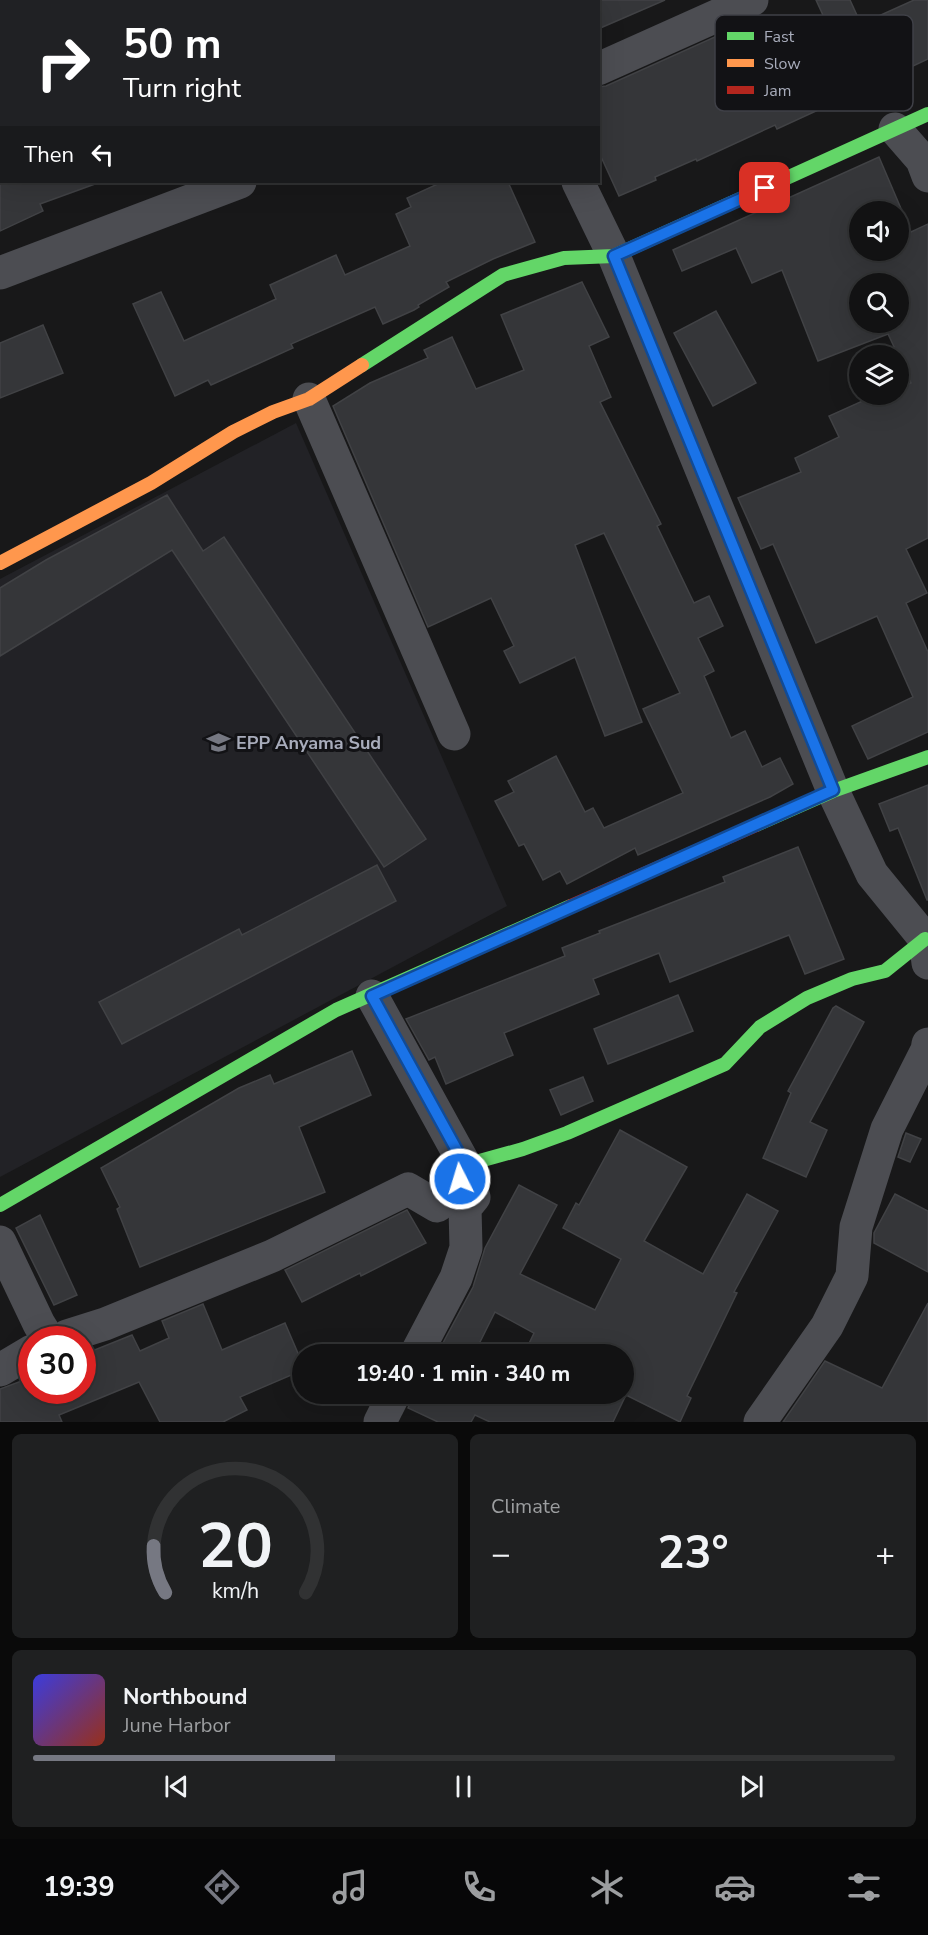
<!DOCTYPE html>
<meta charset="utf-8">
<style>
:root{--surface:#121213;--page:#1f2021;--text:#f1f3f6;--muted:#9c9ea0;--line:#313233;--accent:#767882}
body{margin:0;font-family:"Nunito Sans",sans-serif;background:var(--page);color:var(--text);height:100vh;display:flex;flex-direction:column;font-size:22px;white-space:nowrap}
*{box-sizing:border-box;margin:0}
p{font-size:20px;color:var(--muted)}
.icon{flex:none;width:33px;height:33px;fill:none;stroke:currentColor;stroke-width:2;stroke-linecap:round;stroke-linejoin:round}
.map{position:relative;height:1422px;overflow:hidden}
.details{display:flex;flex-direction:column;gap:12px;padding:12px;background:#0a0a0a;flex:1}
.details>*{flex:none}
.guide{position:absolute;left:0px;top:0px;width:600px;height:183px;box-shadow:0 6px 24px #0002,0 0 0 2px var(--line);background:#202124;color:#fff;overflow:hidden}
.fabs{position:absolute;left:849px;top:201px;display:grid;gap:12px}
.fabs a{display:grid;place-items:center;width:60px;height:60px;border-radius:50%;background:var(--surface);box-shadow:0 6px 24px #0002,0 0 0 2px var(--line);font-size:30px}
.speed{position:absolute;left:18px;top:1326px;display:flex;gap:12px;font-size:30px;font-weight:700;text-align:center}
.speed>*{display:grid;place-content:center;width:78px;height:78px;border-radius:50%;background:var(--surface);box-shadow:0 6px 24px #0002,0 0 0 2px var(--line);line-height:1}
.speed .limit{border:9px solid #d22;background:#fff;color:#111}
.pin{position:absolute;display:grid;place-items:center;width:51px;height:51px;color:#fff;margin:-26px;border-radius:12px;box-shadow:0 3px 9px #0006}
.me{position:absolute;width:66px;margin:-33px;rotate:355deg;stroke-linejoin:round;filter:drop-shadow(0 0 4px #0008)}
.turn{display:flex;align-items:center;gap:21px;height:126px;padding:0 24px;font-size:27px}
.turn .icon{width:78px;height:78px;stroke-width:2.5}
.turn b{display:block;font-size:42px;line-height:51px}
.then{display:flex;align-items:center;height:57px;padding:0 24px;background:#0003;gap:12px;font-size:22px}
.big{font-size:45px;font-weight:700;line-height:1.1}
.details .card{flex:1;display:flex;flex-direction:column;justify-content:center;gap:9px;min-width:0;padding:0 21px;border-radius:9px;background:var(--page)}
.details .dial{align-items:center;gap:0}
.dial svg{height:156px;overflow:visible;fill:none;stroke:var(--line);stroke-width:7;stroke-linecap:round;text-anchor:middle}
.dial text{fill:var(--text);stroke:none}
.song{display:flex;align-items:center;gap:18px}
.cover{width:72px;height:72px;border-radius:9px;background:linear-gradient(135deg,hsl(240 70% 55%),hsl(10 70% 35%))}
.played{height:6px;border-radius:3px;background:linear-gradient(90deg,var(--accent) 35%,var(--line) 35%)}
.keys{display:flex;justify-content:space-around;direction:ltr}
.heat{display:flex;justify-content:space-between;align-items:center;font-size:33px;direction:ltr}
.details .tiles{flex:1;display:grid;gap:12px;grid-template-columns:1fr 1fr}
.card:last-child{grid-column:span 2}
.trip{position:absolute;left:292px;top:1344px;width:342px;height:60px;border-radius:30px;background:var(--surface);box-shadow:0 6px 24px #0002,0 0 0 2px var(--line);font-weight:700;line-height:60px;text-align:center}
.menu{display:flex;height:96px;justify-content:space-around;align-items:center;background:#070708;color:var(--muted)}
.menu .icon{width:42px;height:42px}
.menu .selected{color:var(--accent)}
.menu b{font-size:27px;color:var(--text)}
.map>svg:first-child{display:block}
.built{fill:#222226}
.building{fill:#353639;stroke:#414245;stroke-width:1.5;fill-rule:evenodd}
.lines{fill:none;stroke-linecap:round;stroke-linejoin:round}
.street{stroke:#4c4d52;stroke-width:33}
.fast{stroke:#63d668;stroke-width:14}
.slow{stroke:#ff974d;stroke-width:14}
.jam{stroke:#b3261e;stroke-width:14}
.route-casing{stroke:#114b97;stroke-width:15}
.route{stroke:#1a73e8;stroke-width:10}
.labels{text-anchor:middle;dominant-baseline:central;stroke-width:6;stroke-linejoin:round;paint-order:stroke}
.poi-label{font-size:18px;font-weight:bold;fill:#a8acbb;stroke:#121215;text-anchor:start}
.key{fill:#121215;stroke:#3f4047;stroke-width:1.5}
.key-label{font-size:16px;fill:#a8acbb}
</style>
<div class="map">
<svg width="928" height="1422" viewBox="0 0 928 1422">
<rect width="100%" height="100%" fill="#181819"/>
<path class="built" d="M296,423L507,906L0,1177V579Z"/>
<g class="building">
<path d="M598,0H665L598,29Z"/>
<path d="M816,0H850L861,24L914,0H928V59L877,83L882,92L859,103L855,93L777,129L775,125L697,161L696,159L655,177L656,180L619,196L598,150V87L606,86L717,36L740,98L840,52Z"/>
<path d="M879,157L911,232L928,224V538L906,549L927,593L906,603L928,652V732L868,759L852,726L913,697L877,616L816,643L773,544L761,549L738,498L801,472L795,458L839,437L829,416L867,399L869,403L887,394H898V389L911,383L888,334L818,361L782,270L752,283L736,248L682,271L673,250ZM860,212H898V250H860ZM860,284H898V322H860Z"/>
<path d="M0,182H94L95,184L40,204L43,211L0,231Z"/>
<path d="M442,182H508L535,242L493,259L446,282L449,287L418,305L419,307L414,310L383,324L375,307L291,344L293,348L211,385L208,380L175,396L133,304L161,292L184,341L276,299L270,285L336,255L345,275L410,246L396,214L411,207L407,198Z"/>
<path d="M582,282L609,337L589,346L611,397L600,402L661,524L657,526L694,603L709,596L723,626L698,638L714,671L704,676L731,738L745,731L762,767L780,758L793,784L770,797L638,855L635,848L567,884L560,871L543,880L524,844L519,846L495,801L514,792L508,781L556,756L585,812L593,808L604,828L683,793L643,709L680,693L604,533L575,545L642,722L605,736L575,657L520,683L504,651L514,646L491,598L428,627L333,406L370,383L428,358L424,350L452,337L476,389L524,370L501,315Z"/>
<path d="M716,311L756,383L713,406L674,333Z"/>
<path d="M43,325L63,373L0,398V343Z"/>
<path d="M167,495L203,551L224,537L426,839L384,867L172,550L0,656V588L46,560Z"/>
<path d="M928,785V900H927L898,828L890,831L879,804Z"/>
<path d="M798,847L844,959L805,974L789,935L670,982L659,953L593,979L599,994L504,1033L513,1055L446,1084L435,1057L429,1060L406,1019L565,956L562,948L600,933L599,931L725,882L723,877Z"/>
<path d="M377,865L396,901L122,1044L99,1002L239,929L242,935Z"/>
<path d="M678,995L693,1031L608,1064L594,1029Z"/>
<path d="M836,1006L864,1022L810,1122L827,1130L806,1177L763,1158L791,1093L788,1091L833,1008Z"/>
<path d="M352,1051L371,1095L299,1127L325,1192L140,1267L117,1209L120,1207L101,1168L239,1088L270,1075L274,1084Z"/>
<path d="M583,1077L593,1101L561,1115L550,1090Z"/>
<path d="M620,1130L687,1167L644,1241L703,1274L747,1194L778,1211L734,1292L737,1293L687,1396L691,1398L680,1422L626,1395L613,1422H490L475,1415L471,1422H438L408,1408L414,1394H624V1354H524L534,1333L495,1312L474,1354H437L473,1287L485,1248L519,1185L557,1205L520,1274L595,1310L621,1259L563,1228L576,1203L579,1205Z"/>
<path d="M906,1133L921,1139L910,1162L898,1157Z"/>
<path d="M895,1194L928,1211V1272L874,1243V1233Z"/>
<path d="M407,1210L426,1243L361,1276L360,1273L302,1302L285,1270Z"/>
<path d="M40,1215L77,1295L54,1305L16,1228Z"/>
<path d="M928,1303V1422H783L825,1361L882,1388Z"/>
<path d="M203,1304L222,1350L285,1323L303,1365V1370L240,1397L247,1410L223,1422H160L139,1382L59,1415L62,1422H0V1389L32,1377V1390H82V1355L132,1335L140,1351L169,1338L162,1321Z"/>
</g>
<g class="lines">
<g class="street">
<path d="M494,0L495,2"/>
<path d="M598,69L752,0"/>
<path d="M895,129L922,160L928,176"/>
<path d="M578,182L614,256L833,791L872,874L925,939L928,963"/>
<path d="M0,273L240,182"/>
<path d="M309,399L454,734"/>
<path d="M372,996L465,1165L474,1197L465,1208L466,1248L456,1278L416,1354"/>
<path d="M0,1242L39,1324L49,1340"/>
<path d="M63,1340L67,1336L105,1324L272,1256L408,1189L437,1206L455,1192L465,1165"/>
<path d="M0,1370L32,1351"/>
<path d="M380,1422L394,1394"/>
<path d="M760,1422L827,1326L852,1276L856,1227L887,1129L927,1050L928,1044"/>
</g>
<g class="fast">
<path d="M362,365L503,275L564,258L614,256L928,114"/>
<path d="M756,825L833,791L928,757"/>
<path d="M465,1165L523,1149L567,1133L725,1064L760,1027L807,998L852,979L885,971L925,939"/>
<path d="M0,1205L336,1010L571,906"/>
</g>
<path class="slow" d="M0,563L151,483L233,432L273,412L309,399L362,365"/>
<path class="jam" d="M571,906L756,825"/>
</g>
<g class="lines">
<defs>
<path id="route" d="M460,1179L465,1165L372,996L833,790L614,256L765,188"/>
</defs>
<use href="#route" class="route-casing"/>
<use href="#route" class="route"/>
</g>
<defs>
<symbol id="school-bare" viewBox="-9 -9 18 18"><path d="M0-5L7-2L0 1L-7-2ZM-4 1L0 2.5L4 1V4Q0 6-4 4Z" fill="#767882" stroke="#121215" stroke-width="2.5" paint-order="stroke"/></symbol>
</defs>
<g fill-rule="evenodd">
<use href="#school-bare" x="202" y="726" width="33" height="33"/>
</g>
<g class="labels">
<g class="poi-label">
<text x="236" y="743">EPP Anyama Sud</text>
</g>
</g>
<rect x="715" y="15" width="198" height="96" rx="9" class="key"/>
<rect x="727" y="32" width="27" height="8" fill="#63d668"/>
<rect x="727" y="59" width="27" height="8" fill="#ff974d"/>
<rect x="727" y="86" width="27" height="8" fill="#b3261e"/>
<g class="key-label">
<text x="764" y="42">Fast</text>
<text x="764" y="69">Slow</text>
<text x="764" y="96">Jam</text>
</g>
</svg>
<div class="fabs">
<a><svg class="icon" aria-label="sound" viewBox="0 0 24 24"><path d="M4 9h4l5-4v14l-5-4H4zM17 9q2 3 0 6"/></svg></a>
<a><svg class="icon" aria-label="search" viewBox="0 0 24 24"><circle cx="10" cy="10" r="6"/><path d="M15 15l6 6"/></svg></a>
<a><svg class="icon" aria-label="layers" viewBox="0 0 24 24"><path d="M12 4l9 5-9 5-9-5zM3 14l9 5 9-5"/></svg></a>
</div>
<div class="speed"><div class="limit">30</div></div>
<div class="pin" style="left:765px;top:188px;background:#d93025"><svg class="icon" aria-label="arrive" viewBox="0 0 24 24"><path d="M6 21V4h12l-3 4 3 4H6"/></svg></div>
<svg class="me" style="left:460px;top:1179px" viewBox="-20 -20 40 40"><circle r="17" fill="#1a73e8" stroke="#fff" stroke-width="3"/><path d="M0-11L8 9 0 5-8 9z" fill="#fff"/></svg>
<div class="trip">19:40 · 1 min · 340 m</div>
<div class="guide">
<div class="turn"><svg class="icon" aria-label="right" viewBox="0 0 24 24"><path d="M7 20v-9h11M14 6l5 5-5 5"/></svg><div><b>50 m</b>Turn right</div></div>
<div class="then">Then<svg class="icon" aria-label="left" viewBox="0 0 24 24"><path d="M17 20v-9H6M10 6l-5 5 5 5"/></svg></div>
</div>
</div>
<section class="details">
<div class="tiles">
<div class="card dial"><svg viewBox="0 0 100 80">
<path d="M14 69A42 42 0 1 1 86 69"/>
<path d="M14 69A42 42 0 0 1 8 45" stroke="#767882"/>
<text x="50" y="56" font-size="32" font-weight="700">20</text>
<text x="50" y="72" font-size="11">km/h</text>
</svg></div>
<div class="card"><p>Climate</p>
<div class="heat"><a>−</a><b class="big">23°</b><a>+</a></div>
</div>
<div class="card">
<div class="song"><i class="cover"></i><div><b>Northbound</b><p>June Harbor</p></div></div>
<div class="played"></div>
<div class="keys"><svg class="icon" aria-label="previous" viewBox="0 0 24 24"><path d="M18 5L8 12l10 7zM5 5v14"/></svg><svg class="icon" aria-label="pause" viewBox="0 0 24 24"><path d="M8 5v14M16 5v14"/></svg><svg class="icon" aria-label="next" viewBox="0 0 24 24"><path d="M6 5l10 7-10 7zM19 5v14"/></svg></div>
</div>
</div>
</section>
<nav class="menu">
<b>19:39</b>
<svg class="icon selected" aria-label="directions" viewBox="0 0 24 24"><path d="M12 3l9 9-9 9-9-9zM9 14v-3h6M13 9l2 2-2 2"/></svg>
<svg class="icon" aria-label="music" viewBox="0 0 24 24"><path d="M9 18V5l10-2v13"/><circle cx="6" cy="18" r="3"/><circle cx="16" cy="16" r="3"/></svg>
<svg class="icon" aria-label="phone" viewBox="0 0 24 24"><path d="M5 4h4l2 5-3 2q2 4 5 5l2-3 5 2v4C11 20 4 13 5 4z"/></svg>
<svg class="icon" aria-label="climate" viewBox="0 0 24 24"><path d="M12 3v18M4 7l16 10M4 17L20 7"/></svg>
<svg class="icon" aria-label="car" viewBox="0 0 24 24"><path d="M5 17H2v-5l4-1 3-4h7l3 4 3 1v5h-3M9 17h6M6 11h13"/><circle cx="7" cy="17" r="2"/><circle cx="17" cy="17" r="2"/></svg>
<svg class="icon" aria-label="filters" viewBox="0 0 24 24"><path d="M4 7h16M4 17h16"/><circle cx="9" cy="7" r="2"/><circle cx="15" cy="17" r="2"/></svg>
</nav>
